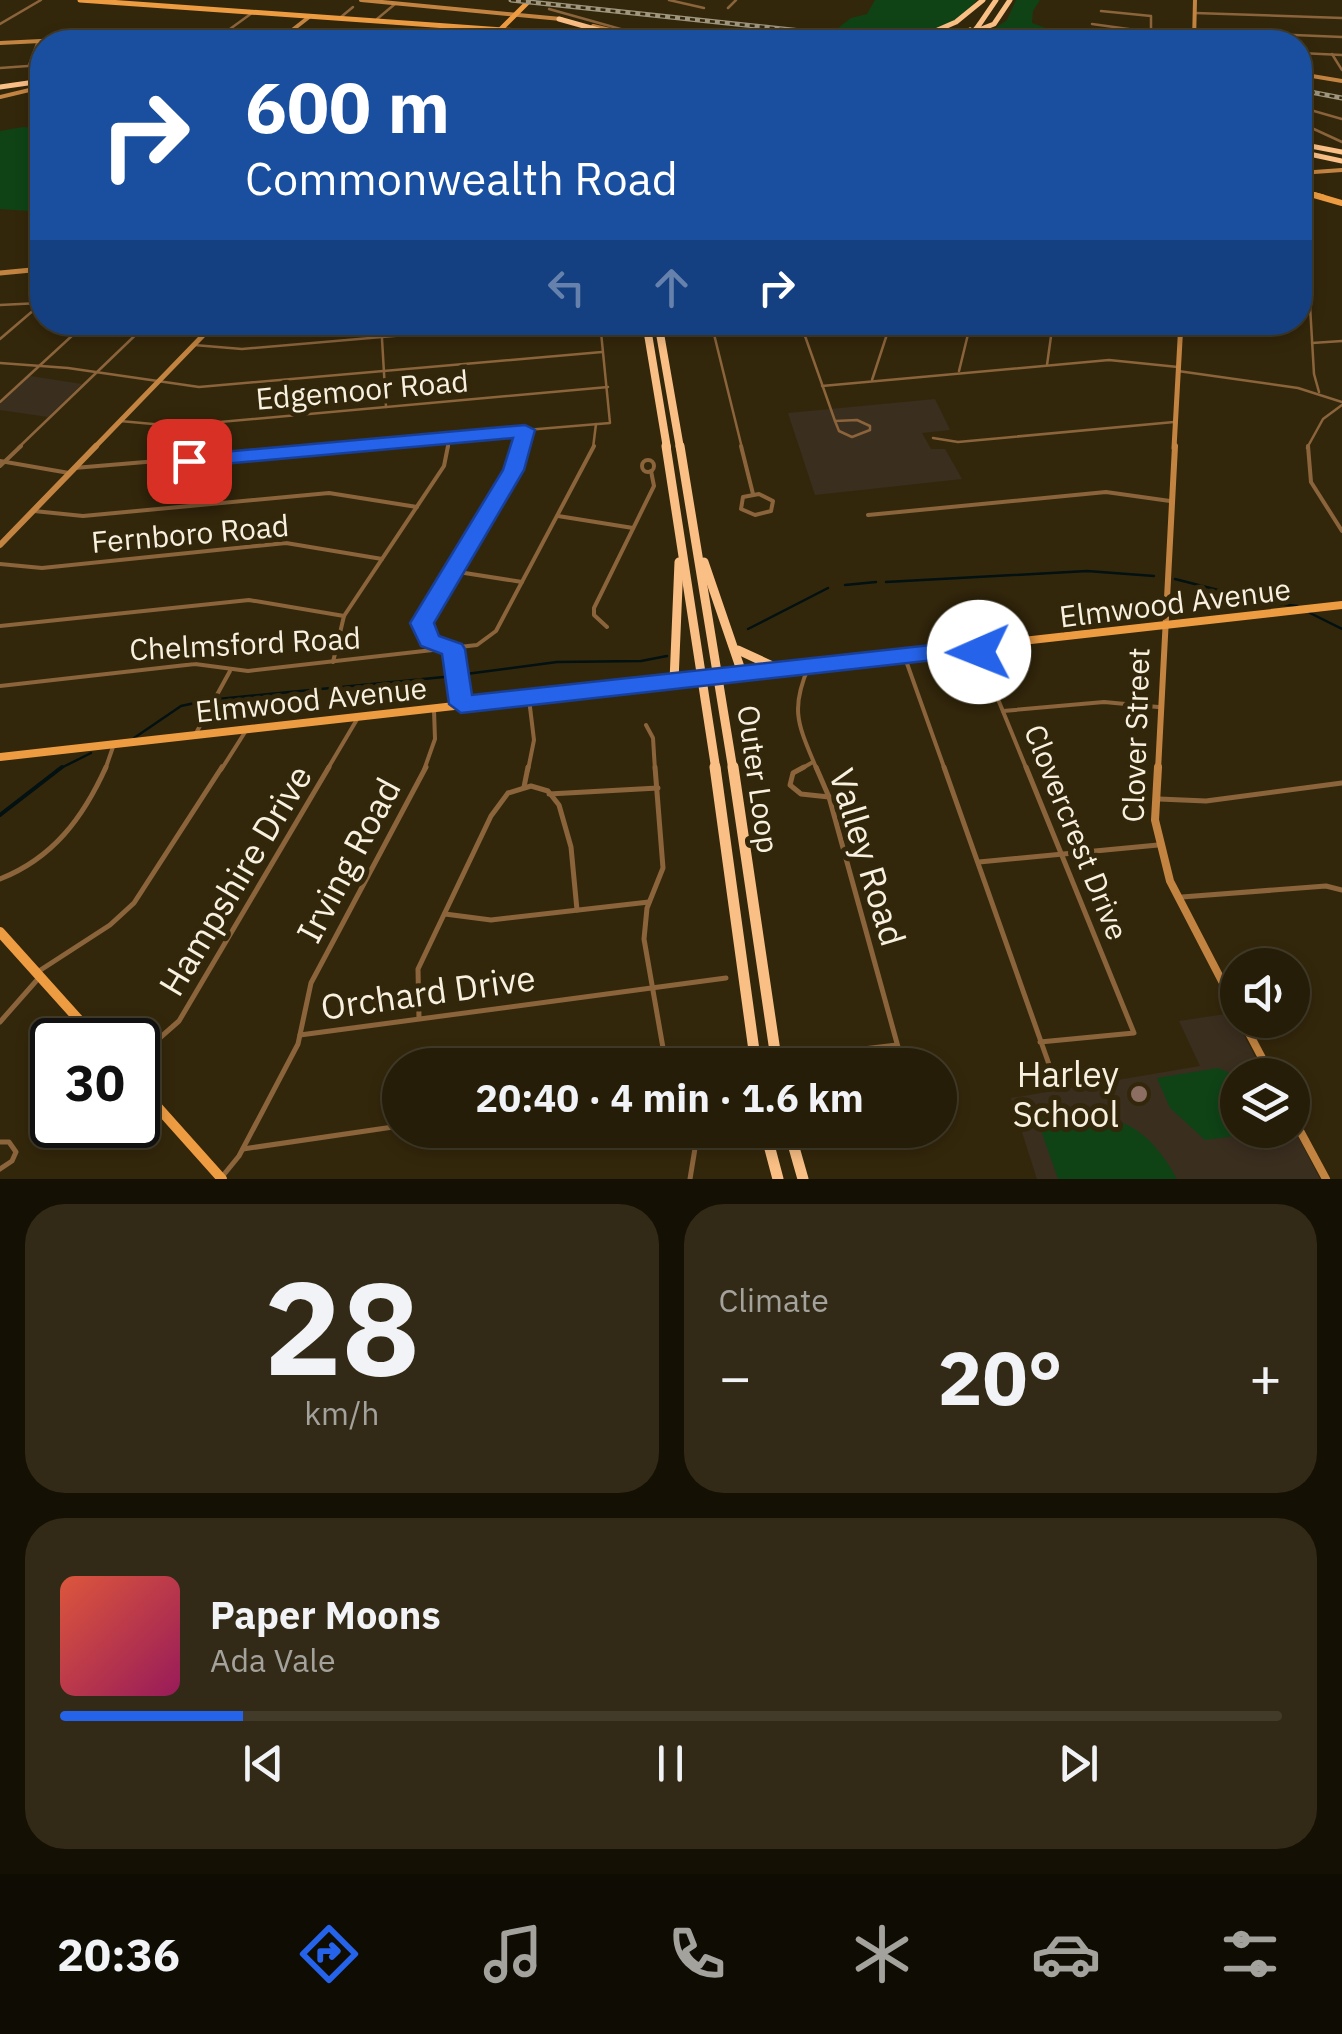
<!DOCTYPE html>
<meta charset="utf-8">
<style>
:root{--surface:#261d08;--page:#322a16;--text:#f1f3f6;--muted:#a4a29c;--line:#423b29;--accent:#2563eb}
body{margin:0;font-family:"IBM Plex Sans",sans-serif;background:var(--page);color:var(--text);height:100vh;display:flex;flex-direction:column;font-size:38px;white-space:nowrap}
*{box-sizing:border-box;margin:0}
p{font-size:32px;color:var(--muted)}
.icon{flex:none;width:55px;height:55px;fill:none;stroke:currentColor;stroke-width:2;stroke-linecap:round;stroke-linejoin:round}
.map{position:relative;height:1179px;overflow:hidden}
.drawer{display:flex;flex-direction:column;gap:25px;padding:25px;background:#151004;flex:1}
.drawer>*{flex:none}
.guide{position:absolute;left:30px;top:30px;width:1282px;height:305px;border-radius:40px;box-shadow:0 5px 15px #0003,0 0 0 2px var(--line);background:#1a4fa0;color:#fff;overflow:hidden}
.controls{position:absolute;left:1220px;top:948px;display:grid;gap:20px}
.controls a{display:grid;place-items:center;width:90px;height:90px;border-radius:50%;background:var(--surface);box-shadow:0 5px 15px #0003,0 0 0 2px var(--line);font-size:50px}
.speed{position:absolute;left:30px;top:1018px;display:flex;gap:20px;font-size:50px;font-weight:700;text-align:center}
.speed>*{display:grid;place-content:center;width:130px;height:130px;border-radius:50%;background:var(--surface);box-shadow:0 5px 15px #0003,0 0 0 2px var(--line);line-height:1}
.speed .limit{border:5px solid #111;border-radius:15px;background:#fff;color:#111}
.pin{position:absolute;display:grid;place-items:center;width:85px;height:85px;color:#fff;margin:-42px;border-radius:20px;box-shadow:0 5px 15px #0006}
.me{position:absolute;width:110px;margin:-55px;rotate:269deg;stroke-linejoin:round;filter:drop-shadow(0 0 8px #0008)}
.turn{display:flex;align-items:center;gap:35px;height:210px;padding:0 50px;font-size:45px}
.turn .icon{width:130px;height:130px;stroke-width:2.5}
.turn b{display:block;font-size:70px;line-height:85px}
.lanes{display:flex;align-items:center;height:95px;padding:0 50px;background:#0003;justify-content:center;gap:50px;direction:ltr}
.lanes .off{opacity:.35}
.big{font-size:75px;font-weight:700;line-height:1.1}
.drawer .card{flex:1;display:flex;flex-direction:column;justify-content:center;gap:15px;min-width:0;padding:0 35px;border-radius:40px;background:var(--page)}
.drawer .dial{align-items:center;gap:0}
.dial b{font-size:130px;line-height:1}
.song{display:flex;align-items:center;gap:30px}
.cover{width:120px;height:120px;border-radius:15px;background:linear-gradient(135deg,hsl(10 70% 55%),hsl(330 70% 35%))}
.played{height:10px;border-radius:5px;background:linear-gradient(90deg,var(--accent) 15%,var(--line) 15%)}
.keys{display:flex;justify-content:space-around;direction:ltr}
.heat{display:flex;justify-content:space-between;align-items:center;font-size:55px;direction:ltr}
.drawer .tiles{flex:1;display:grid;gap:25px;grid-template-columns:1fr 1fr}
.card:last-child{grid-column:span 2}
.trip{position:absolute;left:382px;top:1048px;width:575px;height:100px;border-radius:50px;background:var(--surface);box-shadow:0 5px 15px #0003,0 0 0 2px var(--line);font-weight:700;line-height:100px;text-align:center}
.tab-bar{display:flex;height:160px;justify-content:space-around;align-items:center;background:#0f0c03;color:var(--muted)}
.tab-bar .icon{width:70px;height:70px}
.tab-bar .active{color:var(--accent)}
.tab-bar b{font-size:45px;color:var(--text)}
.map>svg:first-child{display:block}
.education{fill:#3a2e1f}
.green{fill:#0f4316}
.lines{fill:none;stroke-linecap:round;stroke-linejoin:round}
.stream-far1{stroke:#031112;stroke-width:2.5}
.stream{stroke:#031112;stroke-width:4}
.street-far2{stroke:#8b643c;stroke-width:2.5}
.street-far1{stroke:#8b643c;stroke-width:4}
.street{stroke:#8b643c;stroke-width:5}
.secondary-far3{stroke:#c38441;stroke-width:4}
.secondary-far2{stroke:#c38441;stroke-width:5}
.secondary-far1{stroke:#c38441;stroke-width:6}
.secondary{stroke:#c38441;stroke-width:8}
.primary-far3{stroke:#ee9c42;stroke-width:5}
.primary-far2{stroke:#ee9c42;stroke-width:6}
.primary-far1{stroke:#ee9c42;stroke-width:8}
.primary{stroke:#ee9c42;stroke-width:10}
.highway-far3{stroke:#f9bf85;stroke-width:5}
.highway-far2{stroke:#f9bf85;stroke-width:8}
.highway-far1{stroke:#f9bf85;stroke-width:9}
.highway{stroke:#f9bf85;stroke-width:11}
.rail-casing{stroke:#9f9680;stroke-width:5}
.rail{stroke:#33270b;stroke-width:2.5;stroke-dasharray:5;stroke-linecap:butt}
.primary-bridge{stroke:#ee9c42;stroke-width:8}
.highway-bridge{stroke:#f9bf85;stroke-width:5}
.route{fill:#2563eb;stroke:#184099;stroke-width:2.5}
.education-dot{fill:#8d6e63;stroke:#33270b;stroke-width:4}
.labels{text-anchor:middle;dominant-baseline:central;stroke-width:10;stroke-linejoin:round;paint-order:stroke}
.street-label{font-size:30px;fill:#f8f1e0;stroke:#33270b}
.near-street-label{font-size:35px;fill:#f8f1e0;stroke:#33270b}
.near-poi-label{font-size:35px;fill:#f8f1e0;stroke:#33270b;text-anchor:end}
</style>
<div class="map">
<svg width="1342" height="1179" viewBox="0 0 1342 1179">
<rect width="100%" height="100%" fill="#33270b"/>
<g class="education">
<path d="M30,376L82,384L48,417L0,410V404Z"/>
<path d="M935,399L950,430L922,433L931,449H945L962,479L815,495L788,413Z"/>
<path d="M1232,1013L1265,1075H1238V1130L1293,1127L1320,1179H1037L1011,1098L1200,1066L1179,1021Z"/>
</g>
<g class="green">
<path d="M875,0H977C938,49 887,38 833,32L851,18L867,14Z"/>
<path d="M1016,0H1040L1033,11L1032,23L1076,39L1113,34L1189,39L1188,42H975L1007,20Z"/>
<path d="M23,127L42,129V212L0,209V131Z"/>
<path d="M1218,1068L1230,1073L1237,1089L1238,1130L1258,1133L1205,1140L1170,1108L1157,1078Z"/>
<path d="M1035,1113C1105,1113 1141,1113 1177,1179H1058Z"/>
</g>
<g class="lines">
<g class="stream-far1">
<path d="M1175,579L1273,604"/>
<path d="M886,582L1087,571L1154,576"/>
<path d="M845,585L876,582"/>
<path d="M1280,604L1297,606"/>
<path d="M1310,613L1342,629"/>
<path d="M748,629L828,588"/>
<path d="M466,674L557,662L641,661L667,656"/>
<path d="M218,699L454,676"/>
<path d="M134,738L181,706L209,700"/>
<path d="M57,770L91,753"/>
</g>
<path class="stream" d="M0,815L62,767"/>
<g class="street-far2">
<path d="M669,0L704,8"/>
<path d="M728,8L736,0"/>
<path d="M549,9L624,30L753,42"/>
<path d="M1101,11L1151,16V34"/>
<path d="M1195,13L1342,18"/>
<path d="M341,17L353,7"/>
<path d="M377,19L395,4"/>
<path d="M0,24L41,0"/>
<path d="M1092,24L1194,38"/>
<path d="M1194,31L1342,37"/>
<path d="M212,42L252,13"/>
<path d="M725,42L748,30"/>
<path d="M1300,53L1342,55"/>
<path d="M1332,54L1342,70"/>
<path d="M29,65L38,41"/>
<path d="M0,68L42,65"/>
<path d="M1300,107L1342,119"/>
<path d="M1311,110L1303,124L1342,142"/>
<path d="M1300,232L1306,237L1314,374L1319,392"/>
<path d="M0,305L40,303"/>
<path d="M381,322L386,407"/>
<path d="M711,322L742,448"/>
<path d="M800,322L805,336"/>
<path d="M810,322L805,336L835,421"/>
<path d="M0,339L42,303"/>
<path d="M1312,343L1342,341"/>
<path d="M194,345L242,349L557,322"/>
<path d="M0,363L68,368L199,387L602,352"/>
<path d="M1047,365L1053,322"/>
<path d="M959,371L971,322"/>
<path d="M1178,371L1298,388L1342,402"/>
<path d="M872,380L891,322"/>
<path d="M822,386L1109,360L1178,367"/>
<path d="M0,402L87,322"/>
<path d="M857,420L870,426V430L852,437L839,431L835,421Z"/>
<path d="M120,421L175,426L608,387"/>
<path d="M933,438L958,442L1174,422"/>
<path d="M18,448L149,322"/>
<path d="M307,448L610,423L600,322"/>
<path d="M448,448L450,437"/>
<path d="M519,448L525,430"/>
<path d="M593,448L596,424"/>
<path d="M1307,448L1323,419L1342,405"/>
</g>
<g class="street-far1">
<path d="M741,446L753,494"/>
<path d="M1308,446L1311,482L1342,531"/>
<circle cx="648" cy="466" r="6"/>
<path d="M0,461L69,473"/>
<path d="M0,466L21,446"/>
<path d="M74,468L337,446"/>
<path d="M759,494L773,501L771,511L755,515L741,509L743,497Z"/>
<path d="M34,511L83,516L329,493L417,507"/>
<path d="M868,515L1106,492L1170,501"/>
<path d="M558,516L633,528"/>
<path d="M0,564L42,568L286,543L382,559"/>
<path d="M452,571L522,582"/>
<path d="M0,626L249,600L344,616"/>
<path d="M607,627L594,615V608L654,486L651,471"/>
<path d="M977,648L1027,770"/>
<path d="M904,655L945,770"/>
<path d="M333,662L344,616L444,466L448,446"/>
<path d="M809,666C789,711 799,726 817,770"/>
<path d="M0,686L195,664L248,671L477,645L496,631L594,446"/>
<path d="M461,703L454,649L429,640L422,623L513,470L520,446"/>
<path d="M1003,711L1104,702L1158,707"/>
<path d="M646,725L653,738L655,770"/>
<path d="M195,735L230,671"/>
<path d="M105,770L114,744"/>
<path d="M221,770L247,729"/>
<path d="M327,770L359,716"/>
<path d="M424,770L435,739L434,710"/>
<path d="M528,770L534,740L529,699"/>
<path d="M799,770L813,762"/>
</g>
<g class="street">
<path d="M655,767L663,868L647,908L644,939L666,1065"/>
<path d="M804,767L793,773L790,785L801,794L829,797"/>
<path d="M816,767L829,797L903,1065"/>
<path d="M944,767L1057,1087"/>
<path d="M1026,767L1134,1033L1040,1042"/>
<path d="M524,787L528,767"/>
<path d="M549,794L658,788"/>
<path d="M1159,799L1206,801L1342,783"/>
<path d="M979,862L1158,845"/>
<path d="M0,879C53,858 83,818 106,767"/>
<path d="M1182,897L1326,886L1342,890"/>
<path d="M445,914L491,920L649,902"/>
<path d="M39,971L110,925L134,903L222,767"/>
<path d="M419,1018L418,969L491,816L508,793L531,786L548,791L559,805L571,847L577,910"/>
<path d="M0,1022L37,980"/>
<path d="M300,1035L726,978"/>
<path d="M138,1057L179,1021L329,767"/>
<path d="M841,1065L839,1055L846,1051L897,1045"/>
<path d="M0,1142H9L16,1152L12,1161L0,1169"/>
<path d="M243,1149L400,1126"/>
<path d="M221,1178L239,1156L298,1044L311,983L426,767"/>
<path d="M690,1179L698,1130"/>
</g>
<g class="secondary-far3">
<path d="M361,0L561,19"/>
<path d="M593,26L649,39"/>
<path d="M277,42L309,17"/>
<path d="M1194,42L1195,0"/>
<path d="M0,43L163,35L257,42"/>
<path d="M1300,74L1342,81"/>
<path d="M0,97L42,87"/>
<path d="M1300,173L1342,170"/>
</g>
<g class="secondary-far2">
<path d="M0,273L42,269"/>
<path d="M94,448L216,322"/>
<path d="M1174,448L1181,322"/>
</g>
<g class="secondary-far1">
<path d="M0,545L96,446"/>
<path d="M1158,770L1175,446"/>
</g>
<g class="secondary">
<path d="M1158,767L1155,820L1170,881L1238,1012"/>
<path d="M1242,1020L1271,1075"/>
<path d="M1292,1116L1326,1179"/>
</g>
<g class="primary-far3">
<path d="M80,0L674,42"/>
<path d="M488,42L527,3"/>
<path d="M1300,191L1323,197"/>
</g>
<path class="primary-far2" d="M1314,195L1342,203"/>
<g class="primary-far1">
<path d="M740,673L1342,605"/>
<path d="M0,757L676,681"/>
</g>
<g class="primary">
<path d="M0,932L97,1040"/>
<path d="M138,1085L222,1179"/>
</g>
<g class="highway-far3">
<path d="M559,19L623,37"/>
<path d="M979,25L996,0"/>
<path d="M454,42L492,34"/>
<path d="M530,42H619"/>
<path d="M910,42L956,22L983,0"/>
<path d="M948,42L994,24L1010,0"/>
<path d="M0,87L42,81"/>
<path d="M1300,144L1342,152"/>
<path d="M1300,152L1342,161"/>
</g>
<g class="highway-far2">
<path d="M646,322L667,448"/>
<path d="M658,322L680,448"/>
</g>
<g class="highway-far1">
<path d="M666,446L716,770"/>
<path d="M680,446L733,770"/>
<path d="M704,562L742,673"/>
<path d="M738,650L779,669"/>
<path d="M674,681L679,562"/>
</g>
<g class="highway">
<path d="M715,767L756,1065"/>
<path d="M733,767L777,1065"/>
<path d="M765,1130L778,1179"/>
<path d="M789,1130L803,1179"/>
</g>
<defs>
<g id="rail">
<path d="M511,0L904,42"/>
<path d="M1300,90L1342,98"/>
</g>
</defs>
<use href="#rail" class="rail-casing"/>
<use href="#rail" class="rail"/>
<path class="primary-bridge" d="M682,680L734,674"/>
<g class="highway-bridge">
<path d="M623,37L643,42"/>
<path d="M957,42L970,30"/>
<path d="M965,42L979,25"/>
</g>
</g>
<path class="route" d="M525,425L535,430L524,470L434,623L439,636L462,644L465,649L472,695L977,640L986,642L991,652L979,659L970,656L461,713L449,704L442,654L421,646L410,623L503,470L513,438L189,467L179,461L189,455Z"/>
<circle class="education-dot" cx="1139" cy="1094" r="10"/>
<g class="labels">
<g class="street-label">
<text transform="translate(362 389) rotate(-5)">Edgemoor Road</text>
<text transform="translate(190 533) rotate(-5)">Fernboro Road</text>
<text transform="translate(1175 602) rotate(-7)">Elmwood Avenue</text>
<text transform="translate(245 643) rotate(-3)">Chelmsford Road</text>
<text transform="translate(311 699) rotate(-6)">Elmwood Avenue</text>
<text transform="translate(1135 735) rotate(-88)">Clover Street</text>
<text transform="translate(759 779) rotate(82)">Outer Loop</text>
<text transform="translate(1077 832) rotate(68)">Clovercrest Drive</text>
</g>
<g class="near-street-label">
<text transform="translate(868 857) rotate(73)">Valley Road</text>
<text transform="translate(348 860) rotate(-62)">Irving Road</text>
<text transform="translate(235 880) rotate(-59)">Hampshire Drive</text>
<text transform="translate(428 992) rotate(-8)">Orchard Drive</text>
</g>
<g class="near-poi-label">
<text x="1119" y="1074">Harley<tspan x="1119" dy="40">School</tspan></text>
</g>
</g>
</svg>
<div class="controls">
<a><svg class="icon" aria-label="sound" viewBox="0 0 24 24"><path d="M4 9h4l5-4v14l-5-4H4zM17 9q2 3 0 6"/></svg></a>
<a><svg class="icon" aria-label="layers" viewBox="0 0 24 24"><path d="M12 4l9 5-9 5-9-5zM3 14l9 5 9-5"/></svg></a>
</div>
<div class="speed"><div class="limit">30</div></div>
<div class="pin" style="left:189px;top:461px;background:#d93025"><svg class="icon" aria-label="arrive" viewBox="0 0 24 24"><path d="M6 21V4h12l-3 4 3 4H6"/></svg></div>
<svg class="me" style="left:979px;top:652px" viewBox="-20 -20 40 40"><circle r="19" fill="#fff"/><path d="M0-13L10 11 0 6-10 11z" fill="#2563eb"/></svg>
<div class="trip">20:40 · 4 min · 1.6 km</div>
<div class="guide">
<div class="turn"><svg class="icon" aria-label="right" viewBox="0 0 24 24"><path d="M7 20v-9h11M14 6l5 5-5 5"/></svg><div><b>600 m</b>Commonwealth Road</div></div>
<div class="lanes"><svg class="icon off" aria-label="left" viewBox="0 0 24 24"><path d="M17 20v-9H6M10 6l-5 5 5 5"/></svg><svg class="icon off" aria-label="ahead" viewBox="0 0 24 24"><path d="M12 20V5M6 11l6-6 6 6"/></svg><svg class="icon" aria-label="right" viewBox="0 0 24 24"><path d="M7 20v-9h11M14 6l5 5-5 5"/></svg></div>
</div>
</div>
<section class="drawer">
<div class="tiles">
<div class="card dial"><b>28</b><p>km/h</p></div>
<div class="card"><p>Climate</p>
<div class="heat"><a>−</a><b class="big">20°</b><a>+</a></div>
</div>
<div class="card">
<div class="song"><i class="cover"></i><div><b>Paper Moons</b><p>Ada Vale</p></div></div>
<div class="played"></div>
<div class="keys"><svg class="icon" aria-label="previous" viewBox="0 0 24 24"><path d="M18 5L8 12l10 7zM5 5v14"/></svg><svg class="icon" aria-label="pause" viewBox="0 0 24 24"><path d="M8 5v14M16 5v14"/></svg><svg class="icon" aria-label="next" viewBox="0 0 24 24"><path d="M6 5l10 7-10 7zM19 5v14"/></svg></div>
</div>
</div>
</section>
<nav class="tab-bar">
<b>20:36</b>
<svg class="icon active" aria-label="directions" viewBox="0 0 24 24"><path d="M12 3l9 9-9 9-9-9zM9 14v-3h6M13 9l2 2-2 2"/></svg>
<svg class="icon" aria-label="music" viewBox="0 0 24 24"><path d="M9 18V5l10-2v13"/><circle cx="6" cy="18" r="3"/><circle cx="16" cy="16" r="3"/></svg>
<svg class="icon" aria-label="phone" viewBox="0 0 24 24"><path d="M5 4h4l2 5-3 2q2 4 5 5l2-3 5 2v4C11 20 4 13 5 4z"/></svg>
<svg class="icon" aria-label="climate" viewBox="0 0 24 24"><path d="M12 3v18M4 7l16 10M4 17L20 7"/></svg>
<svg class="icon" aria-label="car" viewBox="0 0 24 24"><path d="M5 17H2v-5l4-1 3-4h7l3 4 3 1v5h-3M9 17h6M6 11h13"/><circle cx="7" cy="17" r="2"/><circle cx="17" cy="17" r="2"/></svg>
<svg class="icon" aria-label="filters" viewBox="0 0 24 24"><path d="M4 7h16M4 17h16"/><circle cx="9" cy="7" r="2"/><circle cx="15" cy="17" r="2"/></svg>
</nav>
